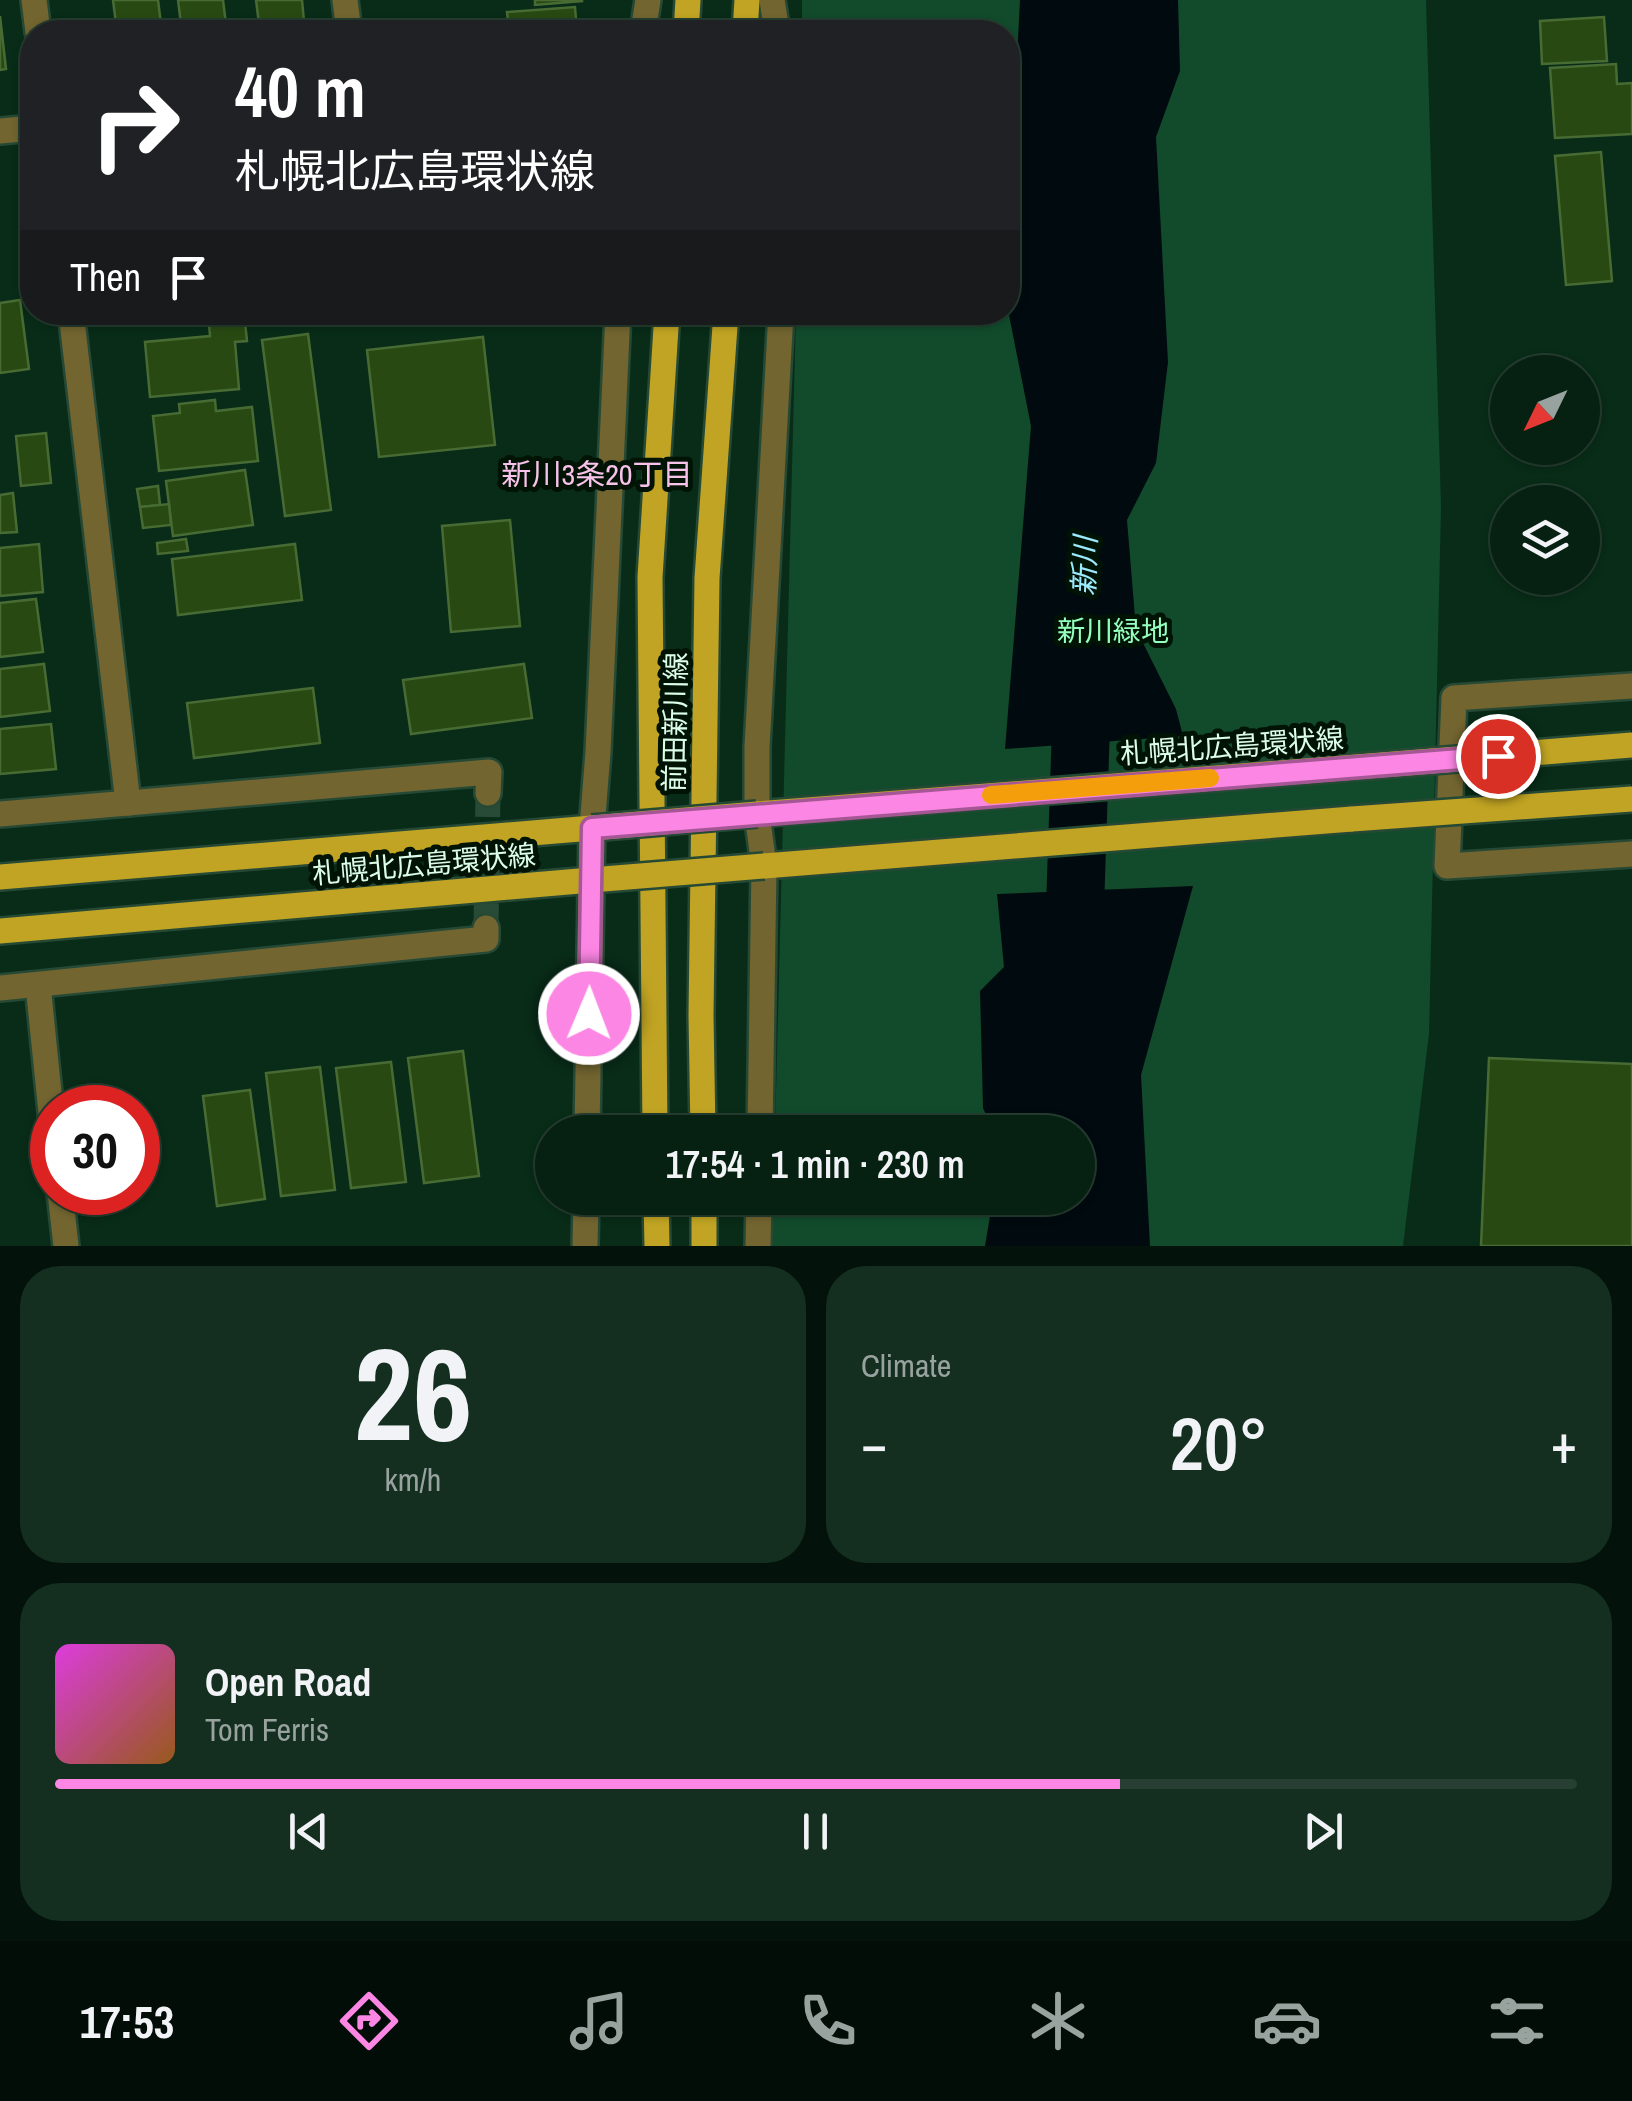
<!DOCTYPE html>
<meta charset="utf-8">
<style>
:root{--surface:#062112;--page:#142e20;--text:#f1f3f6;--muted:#98a39f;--line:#273e32;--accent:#fc86e4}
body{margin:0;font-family:"Archivo Narrow","Noto Sans JP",sans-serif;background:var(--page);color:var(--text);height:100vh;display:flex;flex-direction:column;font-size:38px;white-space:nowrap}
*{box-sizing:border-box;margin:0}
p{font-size:32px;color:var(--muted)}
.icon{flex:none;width:55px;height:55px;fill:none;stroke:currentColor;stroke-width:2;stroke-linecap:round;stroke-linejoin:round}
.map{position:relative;height:1246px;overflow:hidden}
.drawer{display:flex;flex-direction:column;gap:20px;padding:20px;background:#03120a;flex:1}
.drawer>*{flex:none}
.guide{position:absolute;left:20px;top:20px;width:1000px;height:305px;border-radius:40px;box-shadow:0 2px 8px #0004,0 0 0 2px var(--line);background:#202124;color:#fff;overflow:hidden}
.needle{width:65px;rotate:227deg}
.buttons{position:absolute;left:1490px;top:355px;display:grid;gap:20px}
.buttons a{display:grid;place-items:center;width:110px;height:110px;border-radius:50%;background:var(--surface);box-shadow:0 2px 8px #0004,0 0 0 2px var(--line);font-size:50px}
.speed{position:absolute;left:30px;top:1085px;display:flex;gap:20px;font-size:50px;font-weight:700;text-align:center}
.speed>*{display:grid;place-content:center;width:130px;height:130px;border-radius:50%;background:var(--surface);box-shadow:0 2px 8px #0004,0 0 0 2px var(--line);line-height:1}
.speed .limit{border:15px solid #d22;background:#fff;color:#111}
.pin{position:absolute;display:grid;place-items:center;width:85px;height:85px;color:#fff;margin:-42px;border:5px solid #fff;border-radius:50%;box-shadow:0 2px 10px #0007}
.me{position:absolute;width:110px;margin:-55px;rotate:1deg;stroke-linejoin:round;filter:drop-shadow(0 0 8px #0008)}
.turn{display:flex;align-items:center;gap:35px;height:210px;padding:0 50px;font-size:45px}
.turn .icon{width:130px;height:130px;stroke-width:2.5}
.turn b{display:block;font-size:70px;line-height:85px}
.then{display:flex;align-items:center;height:95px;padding:0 50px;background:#0003;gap:20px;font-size:38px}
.big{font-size:75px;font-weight:600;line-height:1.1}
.drawer .widget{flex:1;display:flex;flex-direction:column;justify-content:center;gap:15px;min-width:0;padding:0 35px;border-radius:40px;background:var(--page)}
.drawer .dial{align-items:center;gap:0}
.dial b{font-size:130px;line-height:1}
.song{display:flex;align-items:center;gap:30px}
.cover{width:120px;height:120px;border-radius:15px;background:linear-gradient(135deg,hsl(300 70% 55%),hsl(30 70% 35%))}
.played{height:10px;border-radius:5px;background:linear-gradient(90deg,var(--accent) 70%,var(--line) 70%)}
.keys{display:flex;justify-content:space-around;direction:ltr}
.heat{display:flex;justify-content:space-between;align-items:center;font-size:55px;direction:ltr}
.drawer .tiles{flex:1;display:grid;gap:20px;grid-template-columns:1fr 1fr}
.widget:last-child{grid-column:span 2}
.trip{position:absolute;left:535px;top:1115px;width:560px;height:100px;border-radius:50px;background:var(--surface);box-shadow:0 2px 8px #0004,0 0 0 2px var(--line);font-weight:600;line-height:100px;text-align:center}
.tab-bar{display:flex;height:160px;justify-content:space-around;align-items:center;background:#020d07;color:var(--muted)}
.tab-bar .icon{width:70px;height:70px}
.tab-bar .current{color:var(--accent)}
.tab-bar b{font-size:45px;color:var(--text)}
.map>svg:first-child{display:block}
.green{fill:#114b2c}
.water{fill:#010b0f}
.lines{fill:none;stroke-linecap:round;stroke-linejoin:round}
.river{stroke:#010b0f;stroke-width:58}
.building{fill:#284a12;stroke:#486b34;stroke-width:2.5}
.minor-tunnel{stroke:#284b37;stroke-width:25;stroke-dasharray:25 12;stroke-linecap:butt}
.minor-casing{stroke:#264935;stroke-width:30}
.primary-casing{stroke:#264935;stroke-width:30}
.minor{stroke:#726530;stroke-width:25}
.primary{stroke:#c1a423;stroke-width:25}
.primary-bridge-casing{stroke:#264935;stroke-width:30;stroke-linecap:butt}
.primary-bridge{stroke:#c1a423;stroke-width:25}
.route-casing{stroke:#a45794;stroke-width:25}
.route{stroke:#fc86e4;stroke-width:18}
.slow{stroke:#f59e0b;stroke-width:18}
.labels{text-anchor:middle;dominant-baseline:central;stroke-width:10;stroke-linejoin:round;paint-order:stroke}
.park-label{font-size:28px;fill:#95ffbd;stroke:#001305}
.street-label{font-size:28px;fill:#dcfde7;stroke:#001305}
.neighbourhood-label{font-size:30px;fill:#f8c2ea;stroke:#001305}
.water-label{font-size:30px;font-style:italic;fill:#9ceafe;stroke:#001305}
</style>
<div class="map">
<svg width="1632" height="1246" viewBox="0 0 1632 1246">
<rect width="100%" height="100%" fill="#082c18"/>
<path class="green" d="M802,0H1426L1441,507L1429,1034L1403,1246H772L773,1198H1078V1132H775L796,313L1008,312V32H802Z"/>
<g class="water">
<path d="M1020,0H1178L1180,71L1156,137L1168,362L1156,463L1127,520L1136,629L1176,709L1183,736L1005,749L1031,426L1008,310V193L1011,172Z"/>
<path d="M1193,886L1141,1075L1150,1246H985L993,1198H1078V1132H994L983,1108L980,991L1004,967L997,894Z"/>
</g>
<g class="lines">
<path class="river" d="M1073,970L1083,664"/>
</g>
<g class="building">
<path d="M113,0H158L162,32H117Z"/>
<path d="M178,0H223L227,32H182Z"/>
<path d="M256,0H302L305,32H260Z"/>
<path d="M535,0H582V1L535,5Z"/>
<path d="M575,7L577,32H509L507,12Z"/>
<path d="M0,16L6,69L0,70Z"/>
<path d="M1604,17L1607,61L1542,64L1540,21Z"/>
<path d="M1616,64L1617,84L1632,83V134L1555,138L1550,68Z"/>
<path d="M1601,152L1612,281L1566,285L1555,156Z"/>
<path d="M20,300L29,369L0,373V303Z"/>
<path d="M208,312H244L247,341L235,342L239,389L150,397L145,342L210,336Z"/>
<path d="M308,334L331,510L285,516L262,340Z"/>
<path d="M483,337L495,445L379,457L367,350Z"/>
<path d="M215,400L216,411L252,407L258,461L159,471L153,416L180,413L179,404Z"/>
<path d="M46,433L51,483L21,486L16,436Z"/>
<path d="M245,470L253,525L173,536L166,481Z"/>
<path d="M158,486L160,505L140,507L137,489Z"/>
<path d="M13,493L17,532L0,533V495Z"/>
<path d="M169,504L171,525L143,528L140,507Z"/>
<path d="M510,520L520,626L451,632L442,526Z"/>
<path d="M186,539L188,551L158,554L157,543Z"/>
<path d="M39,544L43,592L0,596V548Z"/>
<path d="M295,544L302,600L178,615L172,559Z"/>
<path d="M36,599L43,652L0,657V603Z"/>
<path d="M44,664L50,711L0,717V669Z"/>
<path d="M524,664L532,718L411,734L403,680Z"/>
<path d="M313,688L320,743L194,758L187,703Z"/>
<path d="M51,724L56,769L0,774V729Z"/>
<path d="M463,1051L479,1176L424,1183L408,1058Z"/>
<path d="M1489,1058L1632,1064V1246H1481Z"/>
<path d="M391,1062L406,1182L351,1188L336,1068Z"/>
<path d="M320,1067L335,1190L281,1196L266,1073Z"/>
<path d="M250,1090L265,1199L217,1206L203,1096Z"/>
</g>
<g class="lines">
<path class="minor-tunnel" d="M486,928L488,793"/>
<defs>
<g id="minor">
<path d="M34,0L38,32"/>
<path d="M345,0L349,32"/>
<path d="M772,0L777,32"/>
<path d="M643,32L648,0"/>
<path d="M0,131L32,128"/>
<path d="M71,312L128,803"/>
<path d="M1632,686L1454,698L1447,866L1632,854"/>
<path d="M0,814L489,772L488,793"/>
<path d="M38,985L52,1122"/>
<path d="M0,988L486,939V928"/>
<path d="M587,1132L592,828L598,752L618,312"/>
<path d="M760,1132L764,866L757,814V747L781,312"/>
<path d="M60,1192L66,1246"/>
<path d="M585,1246L586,1198"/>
<path d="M758,1246L759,1198"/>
</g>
<g id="primary">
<path d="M686,32L688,0"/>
<path d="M745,32L747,0"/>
<path d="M757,814L1432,761"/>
<path d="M764,866L1352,819"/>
<path d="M0,877L592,828"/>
<path d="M0,931L591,880"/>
<path d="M655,1132L650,577L667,312"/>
<path d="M703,1132L701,1015L707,578L726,312"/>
<path d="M656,1198L657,1246"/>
<path d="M704,1198V1246"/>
</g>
</defs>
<use href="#minor" class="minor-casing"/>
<use href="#primary" class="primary-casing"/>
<use href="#minor" class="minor"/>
<use href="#primary" class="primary"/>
<defs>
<g id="primary-bridge">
<path d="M1432,761L1632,745"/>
<path d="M1352,819L1632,799"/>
<path d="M592,828L757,814"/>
<path d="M591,880L764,866"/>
</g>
</defs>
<use href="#primary-bridge" class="primary-bridge-casing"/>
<use href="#primary-bridge" class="primary-bridge"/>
</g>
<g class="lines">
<defs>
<path id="route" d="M589,1014L592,828L1498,756"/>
</defs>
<use href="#route" class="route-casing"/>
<use href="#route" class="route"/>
<path class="slow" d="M991,795L1210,778"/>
</g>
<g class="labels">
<g class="park-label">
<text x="1113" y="631">新川緑地</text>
</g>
<g class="street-label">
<text transform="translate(675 722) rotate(-89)">前田新川線</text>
<text transform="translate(1232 746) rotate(-4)">札幌北広島環状線</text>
<text transform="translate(424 864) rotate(-5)">札幌北広島環状線</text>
</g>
<g class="neighbourhood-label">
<text x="597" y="474">新川3条20丁目</text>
</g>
<g class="water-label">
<text transform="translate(1084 566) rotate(-88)">新川</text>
</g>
</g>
</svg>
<div class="buttons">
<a><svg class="needle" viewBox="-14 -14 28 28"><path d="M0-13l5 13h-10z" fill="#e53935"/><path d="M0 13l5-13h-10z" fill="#98a39f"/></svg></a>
<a><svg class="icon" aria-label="layers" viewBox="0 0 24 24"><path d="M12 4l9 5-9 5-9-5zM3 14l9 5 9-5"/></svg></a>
</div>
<div class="speed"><div class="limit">30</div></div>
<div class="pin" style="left:1498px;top:756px;background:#d93025"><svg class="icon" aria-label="arrive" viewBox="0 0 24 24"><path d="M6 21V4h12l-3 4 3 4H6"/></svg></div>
<svg class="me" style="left:589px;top:1014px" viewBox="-20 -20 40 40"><circle r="17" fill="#fc86e4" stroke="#fff" stroke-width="3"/><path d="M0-11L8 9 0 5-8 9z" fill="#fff"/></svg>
<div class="trip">17:54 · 1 min · 230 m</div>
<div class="guide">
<div class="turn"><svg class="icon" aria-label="right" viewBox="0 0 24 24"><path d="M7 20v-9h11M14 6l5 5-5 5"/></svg><div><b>40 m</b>札幌北広島環状線</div></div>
<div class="then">Then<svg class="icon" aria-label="arrive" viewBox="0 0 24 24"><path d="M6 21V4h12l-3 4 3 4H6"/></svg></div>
</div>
</div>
<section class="drawer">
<div class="tiles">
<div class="widget dial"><b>26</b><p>km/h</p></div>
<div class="widget"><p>Climate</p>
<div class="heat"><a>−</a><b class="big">20°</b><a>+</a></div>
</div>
<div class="widget">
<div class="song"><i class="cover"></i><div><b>Open Road</b><p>Tom Ferris</p></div></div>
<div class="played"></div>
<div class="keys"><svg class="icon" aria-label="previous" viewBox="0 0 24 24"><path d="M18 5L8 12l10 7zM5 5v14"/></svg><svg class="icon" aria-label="pause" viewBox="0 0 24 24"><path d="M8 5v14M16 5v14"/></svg><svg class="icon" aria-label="next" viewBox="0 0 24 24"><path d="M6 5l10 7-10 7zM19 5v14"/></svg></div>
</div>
</div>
</section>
<nav class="tab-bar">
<b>17:53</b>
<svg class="icon current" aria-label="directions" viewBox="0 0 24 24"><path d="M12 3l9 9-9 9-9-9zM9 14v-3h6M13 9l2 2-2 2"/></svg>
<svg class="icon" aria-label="music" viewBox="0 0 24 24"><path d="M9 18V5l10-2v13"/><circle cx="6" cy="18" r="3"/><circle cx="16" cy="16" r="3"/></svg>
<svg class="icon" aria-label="phone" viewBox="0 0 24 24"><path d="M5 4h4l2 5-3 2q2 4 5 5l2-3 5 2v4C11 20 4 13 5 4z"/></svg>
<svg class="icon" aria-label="climate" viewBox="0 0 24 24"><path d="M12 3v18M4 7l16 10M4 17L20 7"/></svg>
<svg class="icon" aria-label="car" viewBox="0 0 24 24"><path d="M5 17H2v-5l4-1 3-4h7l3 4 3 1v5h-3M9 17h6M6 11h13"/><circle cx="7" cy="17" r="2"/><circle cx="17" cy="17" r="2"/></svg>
<svg class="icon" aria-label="filters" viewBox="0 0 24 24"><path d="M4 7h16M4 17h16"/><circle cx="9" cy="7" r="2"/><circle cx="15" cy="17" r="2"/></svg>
</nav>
